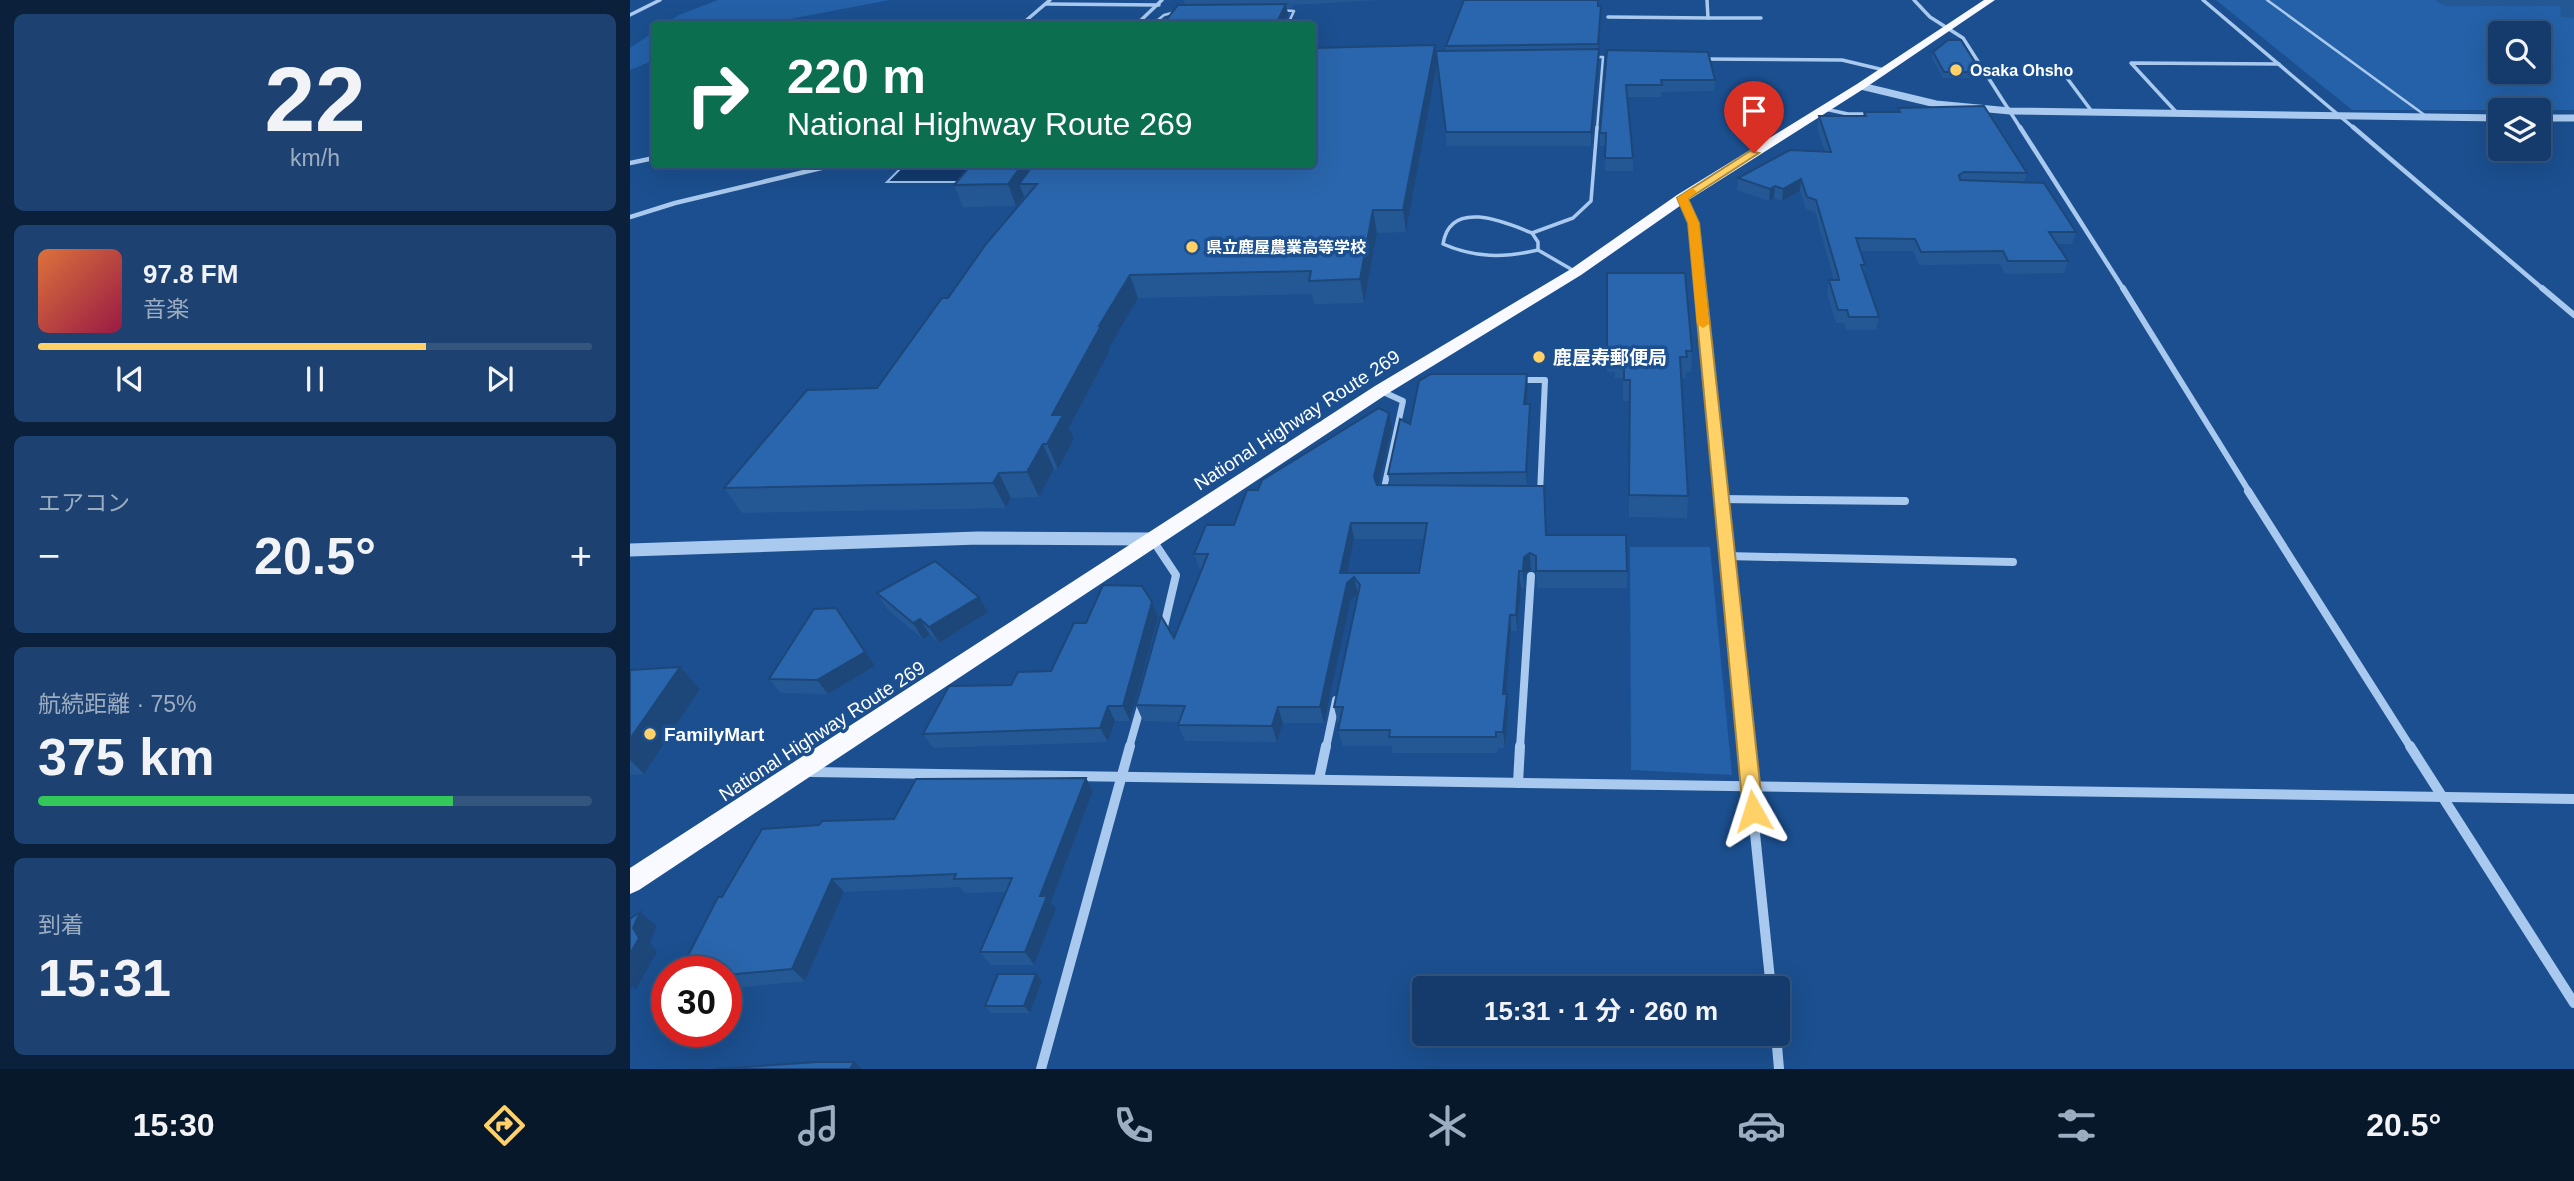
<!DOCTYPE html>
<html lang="ja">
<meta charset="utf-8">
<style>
:root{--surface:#143b6b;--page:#1d4271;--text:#f1f3f6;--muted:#9dadc1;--line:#33557e;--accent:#ffd166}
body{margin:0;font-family:Helvetica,"Noto Sans JP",sans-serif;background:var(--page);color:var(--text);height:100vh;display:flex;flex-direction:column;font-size:26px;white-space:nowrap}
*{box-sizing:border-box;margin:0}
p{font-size:23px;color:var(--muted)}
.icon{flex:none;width:38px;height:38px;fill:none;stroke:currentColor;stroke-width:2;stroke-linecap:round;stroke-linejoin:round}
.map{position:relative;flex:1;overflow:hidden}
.drawer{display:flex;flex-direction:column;gap:14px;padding:14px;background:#0b203b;width:630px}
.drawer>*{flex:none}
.top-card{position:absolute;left:21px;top:21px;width:665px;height:147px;border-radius:7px;box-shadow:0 7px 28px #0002,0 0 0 2px var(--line);background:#0b6e4f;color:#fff;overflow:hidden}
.tools{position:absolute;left:1858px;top:21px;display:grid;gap:14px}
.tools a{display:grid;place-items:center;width:63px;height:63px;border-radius:7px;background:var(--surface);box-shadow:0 7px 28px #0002,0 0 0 2px var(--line);font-size:35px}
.speed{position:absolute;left:21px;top:956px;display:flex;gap:14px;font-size:35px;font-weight:700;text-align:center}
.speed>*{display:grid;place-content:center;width:91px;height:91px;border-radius:50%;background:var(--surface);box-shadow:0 7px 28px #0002,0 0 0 2px var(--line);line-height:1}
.speed .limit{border:10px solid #d22;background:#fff;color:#111}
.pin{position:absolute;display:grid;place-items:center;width:60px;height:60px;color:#fff;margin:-72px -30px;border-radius:50% 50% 50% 0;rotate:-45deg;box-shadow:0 0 7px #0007}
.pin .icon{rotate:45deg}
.me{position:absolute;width:77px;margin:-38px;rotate:354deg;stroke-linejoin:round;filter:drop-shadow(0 0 5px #0008)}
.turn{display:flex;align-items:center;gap:24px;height:147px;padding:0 21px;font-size:32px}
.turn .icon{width:91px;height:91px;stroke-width:2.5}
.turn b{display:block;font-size:49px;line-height:60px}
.big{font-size:52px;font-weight:700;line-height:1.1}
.drawer .card{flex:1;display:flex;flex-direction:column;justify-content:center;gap:10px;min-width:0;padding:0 24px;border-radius:10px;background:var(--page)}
.drawer .dial{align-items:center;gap:0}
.dial b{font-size:91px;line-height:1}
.song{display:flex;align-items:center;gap:21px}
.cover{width:84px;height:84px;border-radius:10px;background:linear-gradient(135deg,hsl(20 70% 55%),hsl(340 70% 35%))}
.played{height:7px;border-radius:4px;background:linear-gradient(90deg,var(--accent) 70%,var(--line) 70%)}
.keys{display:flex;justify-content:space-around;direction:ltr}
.heat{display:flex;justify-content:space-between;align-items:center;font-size:38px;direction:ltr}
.charge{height:10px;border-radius:5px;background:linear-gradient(90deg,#34c759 75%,var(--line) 0)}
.trip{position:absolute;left:782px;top:976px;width:378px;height:70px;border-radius:7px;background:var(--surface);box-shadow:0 7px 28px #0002,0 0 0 2px var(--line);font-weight:700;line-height:70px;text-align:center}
.menu{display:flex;height:112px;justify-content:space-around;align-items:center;background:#08182b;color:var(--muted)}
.menu .icon{width:49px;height:49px}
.menu .on{color:var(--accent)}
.menu b{font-size:32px;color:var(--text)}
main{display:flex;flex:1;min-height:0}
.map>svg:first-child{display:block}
.green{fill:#2461a8;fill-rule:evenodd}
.water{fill:#123a6d;stroke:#9cc4f0;stroke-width:2}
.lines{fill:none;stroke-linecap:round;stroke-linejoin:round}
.service-far1{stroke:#a9c9ee;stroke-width:2.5}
.service{stroke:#a9c9ee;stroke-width:3.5}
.minor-far4{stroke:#a9c9ee;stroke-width:3.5}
.minor-far3{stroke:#a9c9ee;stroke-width:4.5}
.minor-far2{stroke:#a9c9ee;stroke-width:6}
.minor-far1{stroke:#a9c9ee;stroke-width:8}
.minor{stroke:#a9c9ee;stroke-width:10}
.tertiary-far1{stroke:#a9c9ee;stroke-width:7}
.tertiary{stroke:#a9c9ee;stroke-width:13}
.trunk{fill:#f8faff;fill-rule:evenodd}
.wall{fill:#245895;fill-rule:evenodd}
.shaded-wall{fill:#1d4779}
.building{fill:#2a66ad;stroke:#1d4779;stroke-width:2;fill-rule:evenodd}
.route{fill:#ffd166;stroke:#a68842;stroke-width:2}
.slow{fill:#f59e0b}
.poi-dot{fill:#ffd166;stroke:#1b4f8f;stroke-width:2.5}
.labels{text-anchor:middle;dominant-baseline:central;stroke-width:7;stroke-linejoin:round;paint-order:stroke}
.far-poi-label{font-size:16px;font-weight:bold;fill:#fff;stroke:#1b4f8f;text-anchor:start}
.poi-label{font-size:19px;font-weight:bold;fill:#fff;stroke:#1b4f8f;text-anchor:start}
.street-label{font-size:19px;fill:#fff;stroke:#1b4f8f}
</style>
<main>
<section class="drawer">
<div class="card dial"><b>22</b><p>km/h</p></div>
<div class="card">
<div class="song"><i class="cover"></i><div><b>97.8 FM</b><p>音楽</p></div></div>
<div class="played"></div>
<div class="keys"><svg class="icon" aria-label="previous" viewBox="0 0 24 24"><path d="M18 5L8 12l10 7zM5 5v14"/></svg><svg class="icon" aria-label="pause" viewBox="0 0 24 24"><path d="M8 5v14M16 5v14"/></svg><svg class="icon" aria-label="next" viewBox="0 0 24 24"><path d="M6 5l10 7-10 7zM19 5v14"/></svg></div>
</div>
<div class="card"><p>エアコン</p>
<div class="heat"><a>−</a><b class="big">20.5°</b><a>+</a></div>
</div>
<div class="card"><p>航続距離 · 75%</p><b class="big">375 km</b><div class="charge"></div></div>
<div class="card"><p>到着</p><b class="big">15:31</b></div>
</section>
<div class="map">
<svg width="1944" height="1069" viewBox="0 0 1944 1069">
<rect width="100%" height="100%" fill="#1b4f8f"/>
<g class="green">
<path d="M88,0H260L133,24H35L49,15Z"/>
<path d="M1586,0H1944V110H1722ZM1871,33H1909V72H1871Z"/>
<path d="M24,32V60L0,70V48Z"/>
<path d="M1000,547H1080L1102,775L1001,770Z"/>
</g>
<path class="water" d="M274,165H354L339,182H257Z"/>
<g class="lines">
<g class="service-far1">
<path d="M1637,0L1796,116"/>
<path d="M650,10L664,11L658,24"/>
<path d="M523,24L534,15L550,11"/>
<path d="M965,57H973L967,129"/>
</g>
<g class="service">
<path d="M902,233C873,221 820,199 813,244C845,258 874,258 908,250"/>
<path d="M946,272L908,250V242L902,233L943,218L961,201L967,127"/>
</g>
<g class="minor-far4">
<path d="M1284,0L1300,17L1333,38L1391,129"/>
<path d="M1573,0L1725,129"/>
<path d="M416,4L529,5"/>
<path d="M0,15L30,0"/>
<path d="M978,17L1078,18L1077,0"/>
<path d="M1078,18H1131"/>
<path d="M392,24L420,0"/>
<path d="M507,24L532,0"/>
<path d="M1072,59L1212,60L1254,70"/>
<path d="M1434,74L1463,113"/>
<path d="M1195,109L1218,114H1242"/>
<path d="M1548,114L1501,63L1649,64"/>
</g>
<g class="minor-far3">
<path d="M1390,127L1494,290"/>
<path d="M1723,127L1914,290"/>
<path d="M0,163L24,158"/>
<path d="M1052,198L1063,223L1070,290"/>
<path d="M0,217L45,203L208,164"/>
</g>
<g class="minor-far2">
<path d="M1070,288L1090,493"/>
<path d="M1493,288L1620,493"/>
<path d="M1912,288L1944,315"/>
<path d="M890,380H915L910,493"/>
<path d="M751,391L773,401L753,493"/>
</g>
<g class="minor-far1">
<path d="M1090,491L1116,748"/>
<path d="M1618,491L1781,748"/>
<path d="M1090,499L1275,501"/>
<path d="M522,539L546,575L533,631"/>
<path d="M1096,556L1383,562"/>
<path d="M499,748L511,706"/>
<path d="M696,748L706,700"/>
<path d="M890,748L901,576"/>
</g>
<g class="minor">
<path d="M1116,746L1141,989"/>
<path d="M1780,746L1944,1003"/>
<path d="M181,772L1944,799"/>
<path d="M689,779L696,746"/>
<path d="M888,783L890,746"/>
<path d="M1146,1034L1149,1069"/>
<path d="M411,1069L500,746"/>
</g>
<g class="tertiary-far1">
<path d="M1231,86L1306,104L1380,111L1871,118"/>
<path d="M1909,118H1944"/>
</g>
<path class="tertiary" d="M0,550L348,538L522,539"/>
<path class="trunk" d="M1354,0H1365L1235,88L1057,201L951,275L757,394L9,890L0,894V868L745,386L941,269L1047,195L1227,84Z"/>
</g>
<g class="wall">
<path d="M554,0H751L663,5L662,8H657L658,15L555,5Z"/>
<path d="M834,0H969V6L971,15L969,62L961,146H817L806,51H816V46Z"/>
<path d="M1805,0H1944V18L1931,17L1930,6H1815Z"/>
<path d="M805,45L807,64L776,232L747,233L734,303L684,304L682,294L508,298L479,348L480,350L439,428L444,439L428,469H424L409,497L381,498L376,508L112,513L94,488L247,388L395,199L394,196L386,206L333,207L324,185L682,164Z"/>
<path d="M977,50L1085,80L1084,91L1031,92V97H998L1003,158V171H975L976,146H970V133Z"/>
<path d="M1303,52L1351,72L1349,78H1313L1302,58Z"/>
<path d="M1268,108L1397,173L1394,182L1446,232L1442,244H1427L1438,261L1434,273L1375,274L1370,264L1289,265L1283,251H1230L1235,265L1234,273L1249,317L1246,330H1216L1214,323H1206L1197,293L1199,280H1204L1185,212L1176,209L1170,191L1152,201L1144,198L1139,201L1107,190L1108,178L1195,151L1187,128L1189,116H1233L1234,112H1267Z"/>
<path d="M977,273L1062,351L1061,372H1056L1055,378H1051L1058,496L1057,518L999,517V401H993V378H985V372H977Z"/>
<path d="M898,388L896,404L900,418L897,486L916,535L997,571V588H907L906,572L901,570L895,573L894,588H891L887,631H881L876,694L878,710L875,748H868L867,753H763L761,746H713L708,730L710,723H708L704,707L728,594L721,599L694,723H653L647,742L555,741L548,725L549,722L513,721L506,705L544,638L572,570H570L564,554L604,525L628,490L762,428L749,485H760L758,474L780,424ZM724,539H795L789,573H717Z"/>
<path d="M247,593L349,597L358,612L309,643L300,635L293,639L257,609Z"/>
<path d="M522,602L528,617L500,721H485L478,742L303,748L293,734L381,685L421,671L456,623Z"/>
<path d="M245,666L198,694L151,693L139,679Z"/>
<path d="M50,667L70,689L14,774L0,775V670Z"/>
<path d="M456,778L463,791L421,902L426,909L404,965H361L350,952L377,892L334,893L330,887L214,892L175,981L104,988L96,981V971H50L92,897L189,825L264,819Z"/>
<path d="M412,981L400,1013H361L355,1006Z"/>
</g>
<g class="shaded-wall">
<path d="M656,4L658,15L653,24H646Z"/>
<path d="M971,6L969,62L961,146V132L968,52Z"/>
<path d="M805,45L807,64L776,232L773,210Z"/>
<path d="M393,164H417L389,184L394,196L386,206L378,184Z"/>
<path d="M1171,179L1170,191L1152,201L1153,189Z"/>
<path d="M1145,186L1144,198L1139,201L1140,189Z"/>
<path d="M743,210L747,233L734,303L730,279Z"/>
<path d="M500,275L508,298L479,348L480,350L439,428L444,439L428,469L417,444L422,415L469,326Z"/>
<path d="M897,374L898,388L895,418L894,404Z"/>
<path d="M900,404V418L897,487L896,472Z"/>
<path d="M759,413L762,428L747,493L744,477Z"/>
<path d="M413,444L424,469L409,497L397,472Z"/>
<path d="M369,473L381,498L376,508L363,483Z"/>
<path d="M721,523L724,539L714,589L710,573Z"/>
<path d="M900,553L901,570L895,573L894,588L893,571L894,557Z"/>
<path d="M889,571L891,588L887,631L886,615Z"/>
<path d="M724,577L728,594L721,599L694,723L690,707L717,583Z"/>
<path d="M349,597L358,612L309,643L299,627Z"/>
<path d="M522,602L528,617L500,721L493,706Z"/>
<path d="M880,615L881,631L875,710L873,694Z"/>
<path d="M290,619L300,635L293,639L283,623Z"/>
<path d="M215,622L245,666L198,694L187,680Z"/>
<path d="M50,667L70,689L14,774L0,760V739Z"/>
<path d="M877,694L878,710L875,748L873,732Z"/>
<path d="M478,706L485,721L478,742L470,728Z"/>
<path d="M648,707L653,723L647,742L642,726Z"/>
<path d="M456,778L463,791L421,902L426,909L404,965L395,952L410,896Z"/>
<path d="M202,879L214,892L175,981L162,969Z"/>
<path d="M10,912L27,926L20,942L27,952L6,989L2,986L0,990V954L3,928Z"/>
<path d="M406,974L412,981L400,1013L394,1006Z"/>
<path d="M224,1062L232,1069H220Z"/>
</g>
<g class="building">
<path d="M834,0H968V6H971L968,44L816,46Z"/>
<path d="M656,4L646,24H533L548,5Z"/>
<path d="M1318,40H1331L1351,72H1314L1303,52Z"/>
<path d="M805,45L773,210H743L730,279L679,281L681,271L500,275L469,326H471L422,415H433L417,444H413L397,472L369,473L363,483L94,488L177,390L247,388L312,298H318L356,244L407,184H389L404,164H682V48Z"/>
<path d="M969,49L961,132H816L806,51Z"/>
<path d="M977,50L1078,52L1085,80H1031L1032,85H996L1003,158H975L976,133H970Z"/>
<path d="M1354,106L1397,173L1334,172L1329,175L1330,180L1414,183L1446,232H1419L1438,261H1378L1373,251L1291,252L1285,239L1226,238L1235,265H1231L1249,317H1219L1217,310H1208L1199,280H1209L1208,275L1186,200L1177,197L1171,179L1153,189L1145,186L1140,189L1108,178L1160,150L1201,152L1189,116H1236L1234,112H1270L1268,108Z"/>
<path d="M342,164H393L378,184L324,185Z"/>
<path d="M977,273H1055L1062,351H1056L1057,357H1050L1058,496L999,495L1000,380H994V357H985V351H977Z"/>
<path d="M801,374H897L894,404H900L896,472L758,474L770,419L780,424L789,381Z"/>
<path d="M749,408L759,413L744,477L747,485L914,486L916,535H996L997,571H906V556L900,553L894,557L893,571H889L886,615H880L873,694H877L873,732H866V737H759L760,730H708L713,707H704L730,585L724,577L717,583L690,707H648L642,726L548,725L555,706L506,705L531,616L544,638L578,554H564L576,525H604L617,490H628L632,480ZM721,523H797L789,573H710Z"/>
<path d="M305,561L349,597L299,627L290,619L283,623L247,593Z"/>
<path d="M473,585L512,586L522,602L493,706H478L470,728L293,734L319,686L381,685L388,672L421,671L444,623H456Z"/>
<path d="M206,608L235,652L187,680L139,679L184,609Z"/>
<path d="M50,667L0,739V670Z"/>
<path d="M456,778L410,896H417L395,952H350L382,878L324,879L326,874L202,879L162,969L96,975V971H91L93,967L50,971L88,897H92L132,829L189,825L192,821L264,819L286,779Z"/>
<path d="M10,912L3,928L9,938L0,954V919Z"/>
<path d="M368,974H406L394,1006H355Z"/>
<path d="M187,1062H224L220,1069H86Z"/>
</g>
<path class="route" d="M1120,151L1129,153L1058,199L1069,223L1133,811L1130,818L1123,820L1116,818L1113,811L1058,223L1047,198Z"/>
<path class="slow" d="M1062,188L1067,192L1058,199L1069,223L1079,324L1073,328L1067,324L1058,223L1047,198Z"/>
<g class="poi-dot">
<circle cx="1326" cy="70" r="7"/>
<circle cx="562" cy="247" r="7"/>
<circle cx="909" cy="357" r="7"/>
<circle cx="20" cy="734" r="7"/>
</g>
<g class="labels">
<g class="far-poi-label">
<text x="1340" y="70">Osaka Ohsho</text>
<text x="576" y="247">県立鹿屋農業高等学校</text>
</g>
<g class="poi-label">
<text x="923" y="357">鹿屋寿郵便局</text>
<text x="34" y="734">FamilyMart</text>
</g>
<g class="street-label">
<text transform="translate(667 420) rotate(-33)">National Highway Route 269</text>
<text transform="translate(192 731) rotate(-33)">National Highway Route 269</text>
</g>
</g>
</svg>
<div class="tools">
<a><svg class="icon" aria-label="search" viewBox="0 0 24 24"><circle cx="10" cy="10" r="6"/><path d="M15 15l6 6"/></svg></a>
<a><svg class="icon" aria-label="layers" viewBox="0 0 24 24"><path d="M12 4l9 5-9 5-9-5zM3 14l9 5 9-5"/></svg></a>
</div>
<div class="speed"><div class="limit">30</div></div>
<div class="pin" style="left:1124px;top:153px;background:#d93025"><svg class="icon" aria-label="arrive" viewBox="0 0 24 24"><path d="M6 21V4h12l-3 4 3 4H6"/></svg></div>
<svg class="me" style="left:1123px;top:811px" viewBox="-20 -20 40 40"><path d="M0-17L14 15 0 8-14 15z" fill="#ffd166" stroke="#fff" stroke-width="4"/></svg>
<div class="trip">15:31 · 1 分 · 260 m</div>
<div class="top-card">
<div class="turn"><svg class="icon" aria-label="right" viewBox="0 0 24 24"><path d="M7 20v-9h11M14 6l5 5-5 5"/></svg><div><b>220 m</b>National Highway Route 269</div></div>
</div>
</div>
</main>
<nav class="menu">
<b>15:30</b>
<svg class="icon on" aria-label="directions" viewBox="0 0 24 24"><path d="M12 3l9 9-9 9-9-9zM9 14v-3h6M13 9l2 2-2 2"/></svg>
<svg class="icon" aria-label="music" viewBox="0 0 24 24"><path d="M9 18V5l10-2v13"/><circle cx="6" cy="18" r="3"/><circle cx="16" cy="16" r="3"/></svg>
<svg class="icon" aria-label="phone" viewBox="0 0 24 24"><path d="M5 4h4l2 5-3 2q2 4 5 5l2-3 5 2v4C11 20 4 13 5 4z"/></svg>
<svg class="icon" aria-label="climate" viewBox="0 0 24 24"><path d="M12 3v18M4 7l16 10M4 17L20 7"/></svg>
<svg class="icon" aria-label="car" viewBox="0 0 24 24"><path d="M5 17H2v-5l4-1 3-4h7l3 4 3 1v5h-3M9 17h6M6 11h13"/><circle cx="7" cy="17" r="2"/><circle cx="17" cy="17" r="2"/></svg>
<svg class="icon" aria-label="filters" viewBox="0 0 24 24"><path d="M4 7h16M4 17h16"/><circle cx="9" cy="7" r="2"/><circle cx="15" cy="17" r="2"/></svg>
<b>20.5°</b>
</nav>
